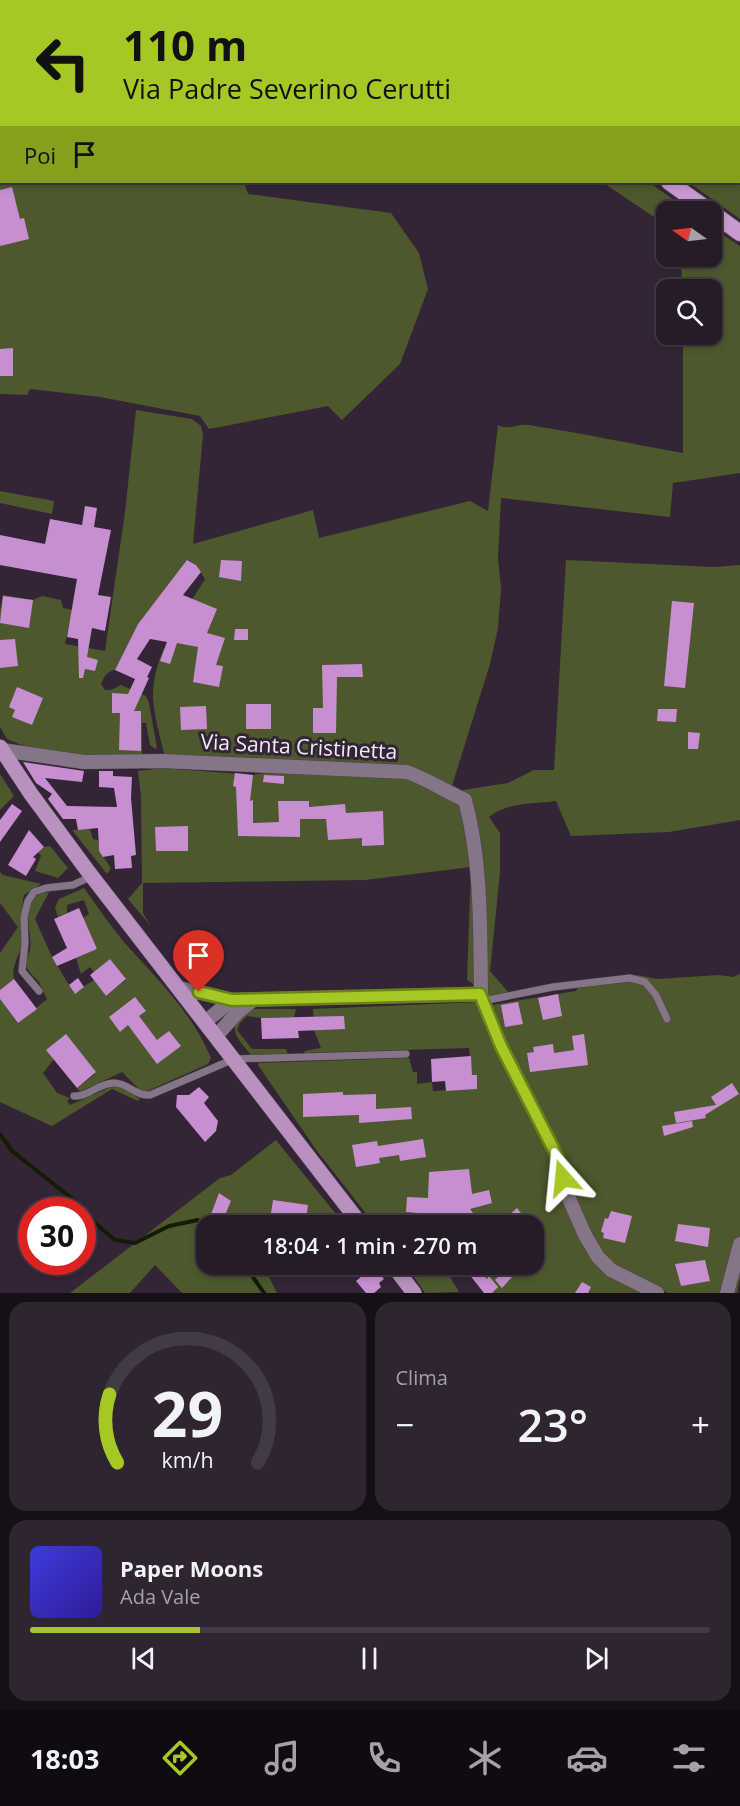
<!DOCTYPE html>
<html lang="it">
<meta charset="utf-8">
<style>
:root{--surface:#261c28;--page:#2e2530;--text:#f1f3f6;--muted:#a4a1a8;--line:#423a45;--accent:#a5c824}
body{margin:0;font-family:"Open Sans",sans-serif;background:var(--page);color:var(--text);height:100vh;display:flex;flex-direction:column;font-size:22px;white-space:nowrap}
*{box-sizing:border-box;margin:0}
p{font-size:20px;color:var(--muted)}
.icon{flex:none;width:33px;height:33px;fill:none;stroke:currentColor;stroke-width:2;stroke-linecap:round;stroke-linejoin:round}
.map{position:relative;height:1293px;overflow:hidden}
.drawer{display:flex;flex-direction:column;gap:9px;padding:9px;background:#150f16;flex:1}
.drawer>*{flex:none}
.top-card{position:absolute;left:0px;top:0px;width:741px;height:183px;box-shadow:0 3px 9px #0003,0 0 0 2px var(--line);background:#a5c824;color:#111;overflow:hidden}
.needle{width:39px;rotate:284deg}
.controls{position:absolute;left:656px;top:201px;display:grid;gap:12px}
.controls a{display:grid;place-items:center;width:66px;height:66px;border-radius:12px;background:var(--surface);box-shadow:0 3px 9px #0003,0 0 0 2px var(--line);font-size:30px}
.speed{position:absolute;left:18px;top:1197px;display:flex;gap:12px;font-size:30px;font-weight:700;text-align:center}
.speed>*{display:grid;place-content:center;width:78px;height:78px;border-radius:50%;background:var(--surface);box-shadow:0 3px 9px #0003,0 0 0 2px var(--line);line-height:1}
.speed .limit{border:9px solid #d22;background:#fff;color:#111}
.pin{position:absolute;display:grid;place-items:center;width:51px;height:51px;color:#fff;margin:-62px -26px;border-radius:50% 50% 50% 0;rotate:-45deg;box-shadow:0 0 6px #0007}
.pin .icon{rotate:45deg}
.me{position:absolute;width:66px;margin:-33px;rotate:342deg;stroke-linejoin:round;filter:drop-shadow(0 0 4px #0008)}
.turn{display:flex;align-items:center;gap:21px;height:126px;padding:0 24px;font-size:27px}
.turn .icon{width:78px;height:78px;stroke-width:2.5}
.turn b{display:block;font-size:42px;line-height:51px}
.then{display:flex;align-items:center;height:57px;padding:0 24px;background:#0003;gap:12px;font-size:22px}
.big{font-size:45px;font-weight:600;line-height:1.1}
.drawer .tile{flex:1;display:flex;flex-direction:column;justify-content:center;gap:9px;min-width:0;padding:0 21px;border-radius:18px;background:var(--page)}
.drawer .dial{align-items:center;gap:0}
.dial svg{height:156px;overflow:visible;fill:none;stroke:var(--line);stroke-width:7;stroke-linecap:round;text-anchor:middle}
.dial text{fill:var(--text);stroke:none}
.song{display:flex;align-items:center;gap:18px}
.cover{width:72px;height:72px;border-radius:9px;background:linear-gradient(135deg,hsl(240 70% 55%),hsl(250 70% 35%))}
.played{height:6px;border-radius:3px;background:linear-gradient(90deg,var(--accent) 25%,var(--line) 25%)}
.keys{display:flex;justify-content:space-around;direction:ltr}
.heat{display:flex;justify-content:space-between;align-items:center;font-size:33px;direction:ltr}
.drawer .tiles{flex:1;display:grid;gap:9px;grid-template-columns:1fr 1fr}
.tile:last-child{grid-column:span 2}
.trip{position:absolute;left:196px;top:1215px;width:348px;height:60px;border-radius:18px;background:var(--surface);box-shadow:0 3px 9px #0003,0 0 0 2px var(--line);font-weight:600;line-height:60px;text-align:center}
.tabs{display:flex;height:96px;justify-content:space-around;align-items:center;background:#0f0b10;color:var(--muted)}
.tabs .icon{width:42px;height:42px}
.tabs .active{color:var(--accent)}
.tabs b{font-size:27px;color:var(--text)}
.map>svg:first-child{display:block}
.green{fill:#4d592c}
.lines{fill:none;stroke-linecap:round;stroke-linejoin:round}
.stream{stroke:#151c03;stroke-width:4}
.building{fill:#c78ed1}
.service-casing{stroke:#4f4251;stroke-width:8}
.minor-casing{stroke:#4f4251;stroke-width:15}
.primary-casing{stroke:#4f4251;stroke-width:16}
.trunk-casing{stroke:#4f4251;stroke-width:18}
.service{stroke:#867589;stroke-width:7}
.minor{stroke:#867589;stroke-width:14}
.primary{stroke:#b891bf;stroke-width:15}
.trunk{stroke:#c99ad1;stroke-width:16}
.route-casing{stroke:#6b8217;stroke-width:15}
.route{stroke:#a5c824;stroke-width:10}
.labels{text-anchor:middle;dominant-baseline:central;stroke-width:6;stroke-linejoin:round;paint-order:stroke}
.street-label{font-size:21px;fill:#f3e9f5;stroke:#332536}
</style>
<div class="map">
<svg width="740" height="1293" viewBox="0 0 740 1293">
<rect width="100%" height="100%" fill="#332536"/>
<g class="green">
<path d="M0,0L403,1L2,2V182H244L248,194L391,213L419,253L428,289L400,364L342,420L328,406L209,429L200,416L100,397L30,389L27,395L0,394Z"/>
<path d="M554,0H685L689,1L560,2Z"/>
<path d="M740,58V219L688,182H740Z"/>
<path d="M602,182H649L689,211L666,212V225Z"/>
<path d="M711,227L740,246V473L673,483L670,517L501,498L498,558L501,588L498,628L490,664L450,792L508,783L534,770H554L566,560L714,567L740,565V820L669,832L571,836L556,801C534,804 507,802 489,817L500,833V872L490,971L509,993L488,997L483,990L467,980L471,867L365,880L143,883V913L150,925L128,899L142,883L141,796L138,771L163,768L253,775L264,773L429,777L165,758C161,739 154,717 153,698C152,654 183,615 205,579L196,565L188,560L138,624L115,670C107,671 104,677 101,684L105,690H111L121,685L146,696L149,703L157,748L155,749L150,745L146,723H142V759H94L29,748L7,739L0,727V610L3,595L33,600L42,596L61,600L63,608L72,610L65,644L105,651L125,512L136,410L192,419L201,426L203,434L193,544L313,510L319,538L470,501L488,511L498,425C508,431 518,423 529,425C581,433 632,444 683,453V335L711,334V290L682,289L681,257L711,256Z"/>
<path d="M0,491L54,501L52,514L0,503Z"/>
<path d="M0,774L14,796L0,810Z"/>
<path d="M90,829L93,839L98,840L99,851L111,868L107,874L72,830Z"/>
<path d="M50,846L68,868L58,878L35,871L41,856L38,852L44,847Z"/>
<path d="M0,872L3,875L41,884L24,895C20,911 25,926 22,942C20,956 11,965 14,979L0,990V953L18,927L0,903Z"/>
<path d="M84,888C97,906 109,924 123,941C156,978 192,1012 211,1058L208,1064L143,1093L122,1072L80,1092L77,1088L95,1074L66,1035L54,1059L43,1073L57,1093L70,1098L67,1101L70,1105L113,1086L121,1087L140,1099L138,1101L112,1089L52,1126L0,1102V999L18,1023L47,999C44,994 42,988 39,982C35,977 29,973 27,968C24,960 28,957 30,950C34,933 14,896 49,892L35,919L52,957L74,993L94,980L106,996L126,980L110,959L94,972L90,967L81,974L76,958L97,949L83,918L89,914L84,900L67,905V913L58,917L55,908L59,899Z"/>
<path d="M740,974V1278L737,1293H668L614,1266L601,1255L588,1235L492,1005L576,991L580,984L637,975L657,979L719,975L733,977Z"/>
<path d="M479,1002L551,1156L595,1259L650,1293H485L490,1282L475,1265L534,1264V1226L375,1225L317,1151L258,1065L259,1063L409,1058L413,1072H417V1084L432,1082L433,1091L477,1089V1075H472L469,1048L304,1053L305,1051L321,1048L314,1030L313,1009Z"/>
<path d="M251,1009H296L294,1017L261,1018L247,1016L240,1023L237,1030L252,1049H286L288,1054L251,1055C242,1043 231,1035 236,1020Z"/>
<path d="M276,1140L340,1219L331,1225L207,1226V1264L279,1265L267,1273L277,1293H182L155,1265L130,1293H70L220,1178L231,1175Z"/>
<path d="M406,1265H443L459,1292L425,1293Z"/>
</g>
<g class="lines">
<g class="stream">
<path d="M0,1134L12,1151L75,1201L95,1223L115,1240L135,1243L169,1226L198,1220L207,1227"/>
<path d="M244,1264L264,1293"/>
</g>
</g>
<g class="building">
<path d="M12,187L20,219L24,218L29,239L0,246V190Z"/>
<path d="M13,348V376H0V349Z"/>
<path d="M85,506L97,508L94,527L111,530L98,595L111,597L105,631L92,628L87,657L98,660L95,671L85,669L83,678H79L78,639L67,637L77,579L0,565V535L45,544L50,519L82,525Z"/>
<path d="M187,560L196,565L201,572L183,595L217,609L207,633L225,638L216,665L223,666L219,687L193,682L198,647L177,643L170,664L160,661L167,642L150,639L137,659L152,667L147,677L149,678L134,711H141V751L119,750L120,713H112V693L128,694L135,679L115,670L138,624Z"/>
<path d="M221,560L242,561L241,581L219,577Z"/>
<path d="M3,596L33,600L29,628L0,623Z"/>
<path d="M672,601L694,603L685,688L664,686Z"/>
<path d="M235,629H248V640H234Z"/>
<path d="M15,639L18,666L0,668V640Z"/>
<path d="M362,664L363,677H337L336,733H313V708H323L322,665Z"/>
<path d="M17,687L43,698L32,725L12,717L15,710L9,707Z"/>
<rect x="246" y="704" width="25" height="25"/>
<path d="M206,706L207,729L181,730L180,707Z"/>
<path d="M658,709H677L676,722L657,721Z"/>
<path d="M688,732L700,733L698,749H688Z"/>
<path d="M23,762L84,771L82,782L45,778L67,806L117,807L114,788L99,787V771H113V776L132,777L131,798L136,855L131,856L132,868L115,869L114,855L103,857L99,851L98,828L78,830L76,819H63L48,799L52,794L36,783Z"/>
<path d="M235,773L253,775L250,801L253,800V823L279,822L278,801H309V807L345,804L346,813L383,811L384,845L362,846V838L328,840L326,819H300V837L238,836L236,787L233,786Z"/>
<path d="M264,775L284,776V784L263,782Z"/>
<path d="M12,804L22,811L0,842V820Z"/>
<path d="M188,826V851H156L155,827Z"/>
<path d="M29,830L44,847L33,857L36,859L26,876L8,865Z"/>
<path d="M79,908L97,949L57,966L52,957L67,948L54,919Z"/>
<path d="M110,959L126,979L106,996L90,975Z"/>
<path d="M78,978L84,987L75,994L69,985Z"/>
<path d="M14,979L37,1009L18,1023L0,999V990Z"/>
<path d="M558,994L562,1016L543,1020L538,998Z"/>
<path d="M135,997L146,1011L139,1016L157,1040L169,1031L181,1046L157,1064L128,1025L120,1032L109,1017Z"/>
<path d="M518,1002L523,1024L505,1027L501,1005Z"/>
<path d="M344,1016L345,1029L298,1031L299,1038L262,1039L261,1018Z"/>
<path d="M66,1034L96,1072L77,1088L46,1050Z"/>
<path d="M584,1034L588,1065L530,1072L527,1053L534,1052L533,1047L553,1044L554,1053L574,1050L572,1036Z"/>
<path d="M471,1056L472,1075H477V1089L446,1091L445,1081L432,1082L431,1059Z"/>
<path d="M732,1083L739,1094L705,1115L706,1118L676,1123L674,1112L716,1105L711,1097Z"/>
<path d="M199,1087L209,1097L204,1103L218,1121L216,1131L205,1142L176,1107L177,1095H189Z"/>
<path d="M343,1092V1095L376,1094V1109L411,1107L412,1119L359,1123V1115L303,1117V1094Z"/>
<path d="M692,1121L693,1127L664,1136L662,1126Z"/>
<path d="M423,1139L426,1157L400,1161L399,1155L379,1158L380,1163L356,1167L352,1145L377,1141L378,1146Z"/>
<path d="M469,1169L472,1194L489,1190L492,1203L470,1209L483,1226H450L441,1215L406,1212L407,1197L428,1198L429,1172Z"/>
<path d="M219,1193L231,1201L225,1215L210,1217Z"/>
<path d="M273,1200L308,1205L305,1226H269Z"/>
<path d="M517,1208L531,1226H497Z"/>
<path d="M611,1211L632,1216L625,1243L603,1238L604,1233L601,1232L605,1218L608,1219Z"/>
<path d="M678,1224L710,1228L708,1247L675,1241Z"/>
<path d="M705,1260L710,1281L681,1286L675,1264Z"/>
<path d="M461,1264H475L487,1279L489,1276L498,1287L492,1293H484Z"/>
<path d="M374,1266L384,1279L379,1283L381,1287L374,1293H366L356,1281Z"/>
<path d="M506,1269L513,1276L502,1288L495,1280Z"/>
<path d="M582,1282L591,1287L588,1293H575Z"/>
</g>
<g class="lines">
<defs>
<g id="service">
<path d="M39,991L22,971L25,943L24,917L28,901L34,892L46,888L73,885L92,876"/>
<path d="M483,1001L553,987L630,978L645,982L656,995L667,1019"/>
<path d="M74,1096C88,1097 99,1083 114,1083C128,1083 135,1096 150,1095L234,1059L406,1054"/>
</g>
<g id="minor">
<path d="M540,0L546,2"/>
<path d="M740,53V54"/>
<path d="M2,750L84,762L162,761L407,772C427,779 445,791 465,800C482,863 480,929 481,994L483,1001L501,1046L557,1156L570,1201L585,1235L598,1257L611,1270L657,1293"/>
<path d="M179,988L232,1000L481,994"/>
<path d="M205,1022L232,1000"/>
<path d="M216,1036L238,1012L253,1000"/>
<path d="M727,1293L740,1244"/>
</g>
<g id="primary">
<path d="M0,747L31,794L87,870L362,1226"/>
<path d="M392,1264L414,1293"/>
</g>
<g id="trunk">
<path d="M420,0L422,2"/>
<path d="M669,182L711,212"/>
<path d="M711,212L740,233"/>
</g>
</defs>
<use href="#service" class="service-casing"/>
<use href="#minor" class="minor-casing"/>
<use href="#primary" class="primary-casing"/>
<use href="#trunk" class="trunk-casing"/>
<use href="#service" class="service"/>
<use href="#minor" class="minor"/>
<use href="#primary" class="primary"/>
<use href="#trunk" class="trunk"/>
</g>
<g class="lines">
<defs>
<path id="route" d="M199,992L232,1000L480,994L501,1046L557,1156L563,1178"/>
</defs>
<use href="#route" class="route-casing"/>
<use href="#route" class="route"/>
</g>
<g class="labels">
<g class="street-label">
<text transform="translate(299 746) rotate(3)">Via Santa Cristinetta</text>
</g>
</g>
</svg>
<div class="controls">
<a><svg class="needle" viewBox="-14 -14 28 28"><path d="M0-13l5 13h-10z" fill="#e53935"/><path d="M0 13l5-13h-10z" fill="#a4a1a8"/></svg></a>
<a><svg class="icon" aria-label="search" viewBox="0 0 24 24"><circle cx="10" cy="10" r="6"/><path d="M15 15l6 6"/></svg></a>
</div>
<div class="speed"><div class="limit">30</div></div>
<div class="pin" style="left:199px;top:992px;background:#d93025"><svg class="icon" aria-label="arrive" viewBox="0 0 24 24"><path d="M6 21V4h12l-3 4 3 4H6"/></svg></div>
<svg class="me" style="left:563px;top:1178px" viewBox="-20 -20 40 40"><path d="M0-17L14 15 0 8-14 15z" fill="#a5c824" stroke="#fff" stroke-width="4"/></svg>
<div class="trip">18:04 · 1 min · 270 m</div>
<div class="top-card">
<div class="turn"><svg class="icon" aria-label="left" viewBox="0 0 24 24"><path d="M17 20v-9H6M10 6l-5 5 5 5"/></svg><div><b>110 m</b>Via Padre Severino Cerutti</div></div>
<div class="then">Poi<svg class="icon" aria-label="arrive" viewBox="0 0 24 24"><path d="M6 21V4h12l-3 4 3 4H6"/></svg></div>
</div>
</div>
<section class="drawer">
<div class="tiles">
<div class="tile dial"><svg viewBox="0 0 100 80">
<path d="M14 69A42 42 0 1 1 86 69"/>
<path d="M14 69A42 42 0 0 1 10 34" stroke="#a5c824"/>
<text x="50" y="56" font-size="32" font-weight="700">29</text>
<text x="50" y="72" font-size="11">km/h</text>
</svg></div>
<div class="tile"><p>Clima</p>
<div class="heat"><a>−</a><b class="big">23°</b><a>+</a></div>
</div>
<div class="tile">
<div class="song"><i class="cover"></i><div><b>Paper Moons</b><p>Ada Vale</p></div></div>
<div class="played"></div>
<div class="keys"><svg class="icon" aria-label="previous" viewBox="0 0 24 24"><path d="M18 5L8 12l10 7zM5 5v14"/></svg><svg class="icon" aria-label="pause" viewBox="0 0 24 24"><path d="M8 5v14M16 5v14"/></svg><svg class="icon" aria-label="next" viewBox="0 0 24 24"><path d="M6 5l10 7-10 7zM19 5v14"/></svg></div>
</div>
</div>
</section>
<nav class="tabs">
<b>18:03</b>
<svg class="icon active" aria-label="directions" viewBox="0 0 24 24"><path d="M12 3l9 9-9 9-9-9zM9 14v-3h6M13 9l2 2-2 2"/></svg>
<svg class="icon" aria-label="music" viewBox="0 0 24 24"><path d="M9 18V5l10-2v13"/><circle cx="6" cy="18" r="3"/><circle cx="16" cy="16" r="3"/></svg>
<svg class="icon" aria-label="phone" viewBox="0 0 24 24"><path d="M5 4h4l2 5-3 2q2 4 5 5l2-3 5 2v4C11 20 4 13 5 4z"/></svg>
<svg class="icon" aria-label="climate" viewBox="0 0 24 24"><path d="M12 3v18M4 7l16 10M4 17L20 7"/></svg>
<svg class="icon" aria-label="car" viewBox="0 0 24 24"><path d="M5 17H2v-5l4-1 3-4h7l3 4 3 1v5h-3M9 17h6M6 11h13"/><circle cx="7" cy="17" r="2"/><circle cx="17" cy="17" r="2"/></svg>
<svg class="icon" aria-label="filters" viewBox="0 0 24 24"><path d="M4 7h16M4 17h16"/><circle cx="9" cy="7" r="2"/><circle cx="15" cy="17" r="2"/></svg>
</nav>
